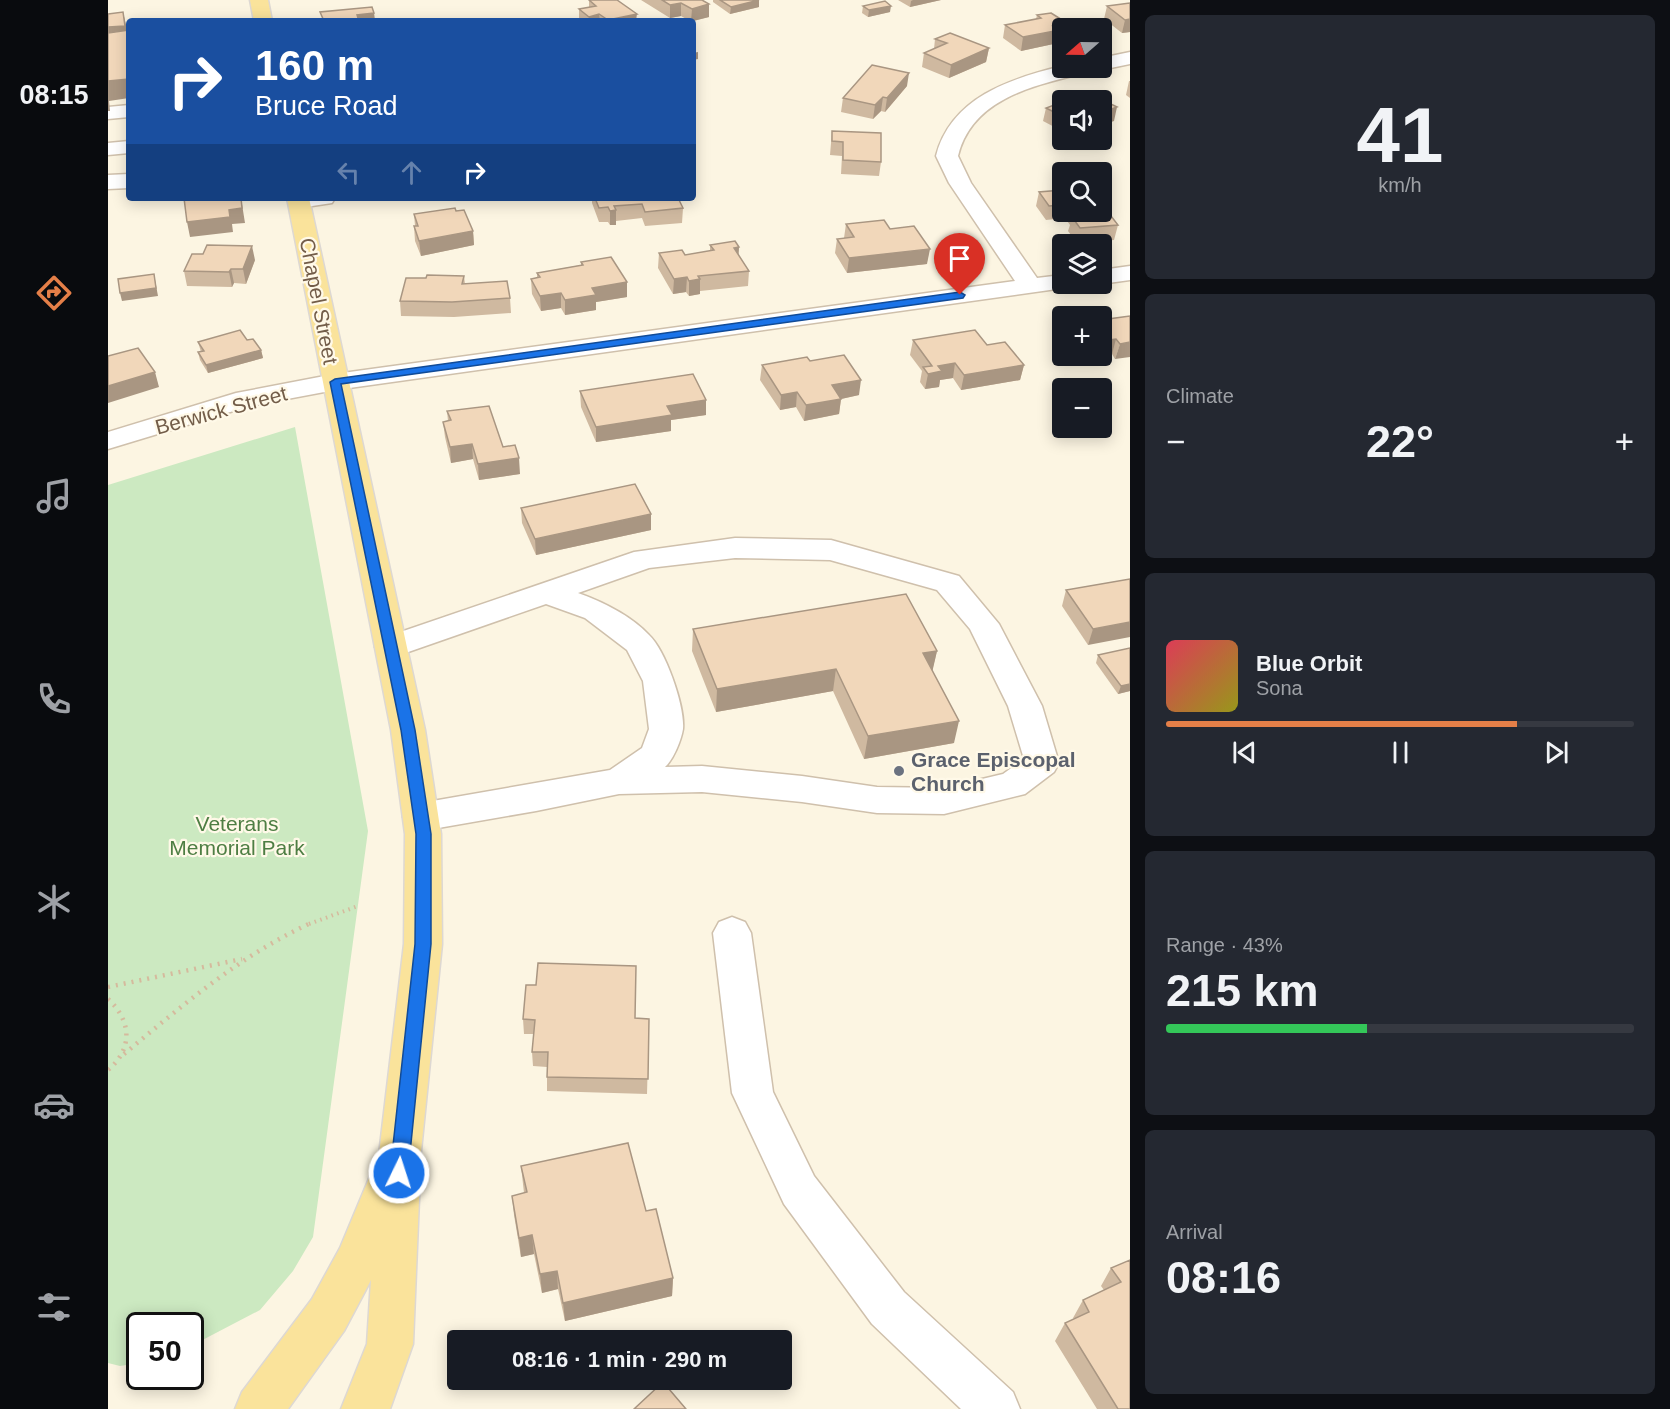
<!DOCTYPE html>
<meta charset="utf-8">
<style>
:root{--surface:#171b24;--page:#242831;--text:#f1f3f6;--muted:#9ea1a6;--line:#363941;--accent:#e47f48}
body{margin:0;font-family:Arial,sans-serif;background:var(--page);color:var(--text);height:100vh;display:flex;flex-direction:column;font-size:22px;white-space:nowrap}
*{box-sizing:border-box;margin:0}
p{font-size:20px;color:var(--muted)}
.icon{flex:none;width:33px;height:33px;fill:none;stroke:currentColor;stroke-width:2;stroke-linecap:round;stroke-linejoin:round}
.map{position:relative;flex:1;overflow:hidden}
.drawer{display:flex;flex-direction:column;gap:15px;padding:15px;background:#0d0f14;width:540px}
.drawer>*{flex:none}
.top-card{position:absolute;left:18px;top:18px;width:570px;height:183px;border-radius:6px;box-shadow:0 3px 15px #0003;background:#1a4fa0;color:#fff;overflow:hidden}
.needle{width:39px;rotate:250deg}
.tools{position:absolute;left:944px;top:18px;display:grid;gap:12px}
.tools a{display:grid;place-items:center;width:60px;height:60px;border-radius:6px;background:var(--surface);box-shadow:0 3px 15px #0003;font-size:30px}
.speed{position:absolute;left:18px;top:1312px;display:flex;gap:12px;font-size:30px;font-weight:700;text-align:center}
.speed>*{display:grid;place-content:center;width:78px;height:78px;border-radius:50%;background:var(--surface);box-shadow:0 3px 15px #0003;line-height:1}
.speed .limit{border:3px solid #111;border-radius:9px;background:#fff;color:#111}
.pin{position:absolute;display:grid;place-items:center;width:51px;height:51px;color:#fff;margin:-62px -26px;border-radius:50% 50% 50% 0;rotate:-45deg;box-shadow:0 0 6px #0007}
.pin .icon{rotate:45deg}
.me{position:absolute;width:66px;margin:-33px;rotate:4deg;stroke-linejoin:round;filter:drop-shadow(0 0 4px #0008)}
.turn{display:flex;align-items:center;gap:21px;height:126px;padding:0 30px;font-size:27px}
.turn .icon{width:78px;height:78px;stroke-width:2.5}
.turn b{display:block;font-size:42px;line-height:51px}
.lanes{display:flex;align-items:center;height:57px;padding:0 30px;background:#0003;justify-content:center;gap:30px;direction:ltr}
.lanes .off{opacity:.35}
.big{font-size:45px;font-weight:700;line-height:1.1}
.drawer .widget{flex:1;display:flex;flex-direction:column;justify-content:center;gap:9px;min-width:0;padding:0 21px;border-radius:9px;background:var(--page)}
.drawer .dial{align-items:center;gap:0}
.dial b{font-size:78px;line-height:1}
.song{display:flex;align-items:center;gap:18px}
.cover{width:72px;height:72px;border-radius:9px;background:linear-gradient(135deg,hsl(350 70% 55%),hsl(60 70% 35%))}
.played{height:6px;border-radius:3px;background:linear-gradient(90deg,var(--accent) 75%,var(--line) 75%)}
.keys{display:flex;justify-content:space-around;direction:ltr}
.heat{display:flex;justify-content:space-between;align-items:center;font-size:33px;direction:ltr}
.charge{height:9px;border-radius:4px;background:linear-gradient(90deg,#34c759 43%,var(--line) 0)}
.trip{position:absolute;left:339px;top:1330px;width:345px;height:60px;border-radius:6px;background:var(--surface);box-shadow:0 3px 15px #0003;font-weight:700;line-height:60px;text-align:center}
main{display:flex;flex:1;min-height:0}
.tab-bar{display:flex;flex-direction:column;width:108px;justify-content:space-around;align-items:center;background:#090b0e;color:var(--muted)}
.tab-bar .icon{width:42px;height:42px}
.tab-bar .current{color:var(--accent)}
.tab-bar b{font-size:27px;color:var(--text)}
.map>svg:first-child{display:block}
.green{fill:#cce9c1}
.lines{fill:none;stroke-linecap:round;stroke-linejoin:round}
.minor-casing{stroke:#cfc0ac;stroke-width:3}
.major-casing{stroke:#ddd8d3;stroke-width:3}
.path-far1{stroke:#d5ba9d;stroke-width:4;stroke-dasharray:1.5 4.5;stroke-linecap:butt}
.path{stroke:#d5ba9d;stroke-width:4.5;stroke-dasharray:2 6;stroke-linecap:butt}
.minor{fill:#fff;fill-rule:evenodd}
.major{fill:#fae39b;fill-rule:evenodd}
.wall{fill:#cfb9a0}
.shaded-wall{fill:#a99682}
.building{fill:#f1d7ba;stroke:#a99682;stroke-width:1.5}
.route{fill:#1a73e8;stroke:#114b97;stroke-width:1.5}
.worship-dot{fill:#6b7280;stroke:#fff9e8;stroke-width:2}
.labels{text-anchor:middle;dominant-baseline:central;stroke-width:4.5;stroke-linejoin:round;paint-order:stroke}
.street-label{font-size:21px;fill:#735d49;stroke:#fff9e8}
.worship-label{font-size:21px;font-weight:bold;fill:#5b616d;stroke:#fff9e8;text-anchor:start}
.park-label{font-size:21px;fill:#4e7e43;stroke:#fff9e8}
</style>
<main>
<nav class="tab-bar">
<b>08:15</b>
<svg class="icon current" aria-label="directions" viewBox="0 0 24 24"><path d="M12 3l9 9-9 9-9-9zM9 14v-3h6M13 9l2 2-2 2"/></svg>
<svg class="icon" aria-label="music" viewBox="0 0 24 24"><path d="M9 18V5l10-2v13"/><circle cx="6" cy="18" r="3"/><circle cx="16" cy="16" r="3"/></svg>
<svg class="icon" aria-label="phone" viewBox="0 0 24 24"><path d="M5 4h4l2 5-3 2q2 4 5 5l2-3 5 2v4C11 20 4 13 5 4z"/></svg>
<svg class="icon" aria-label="climate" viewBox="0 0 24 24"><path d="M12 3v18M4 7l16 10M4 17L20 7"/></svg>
<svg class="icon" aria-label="car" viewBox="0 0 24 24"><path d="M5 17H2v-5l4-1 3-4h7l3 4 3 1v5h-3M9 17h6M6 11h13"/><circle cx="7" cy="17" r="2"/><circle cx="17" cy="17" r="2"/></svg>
<svg class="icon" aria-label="filters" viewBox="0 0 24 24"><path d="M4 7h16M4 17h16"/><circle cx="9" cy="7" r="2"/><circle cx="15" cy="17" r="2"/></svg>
</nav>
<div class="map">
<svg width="1022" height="1409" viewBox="0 0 1022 1409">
<rect width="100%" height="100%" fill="#fcf5e2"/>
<path class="green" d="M187,427L260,831L205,1237L185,1271L152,1310L83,1346L82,1326H32L31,1363L12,1366L0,1363V485Z"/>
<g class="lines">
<defs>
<g id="minor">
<path d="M1022,52V64L993,70L986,68H993V58Z"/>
<path d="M954,66L983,68L980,72C929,85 864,97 850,156L863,183L929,278L954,275V284H965L963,287L227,390L142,406L0,449V432L128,393L227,374L907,281L841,183L828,156C843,98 901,79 954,66Z"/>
<path d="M21,105V117L0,119V107Z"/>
<path d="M21,141V153L0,155V143Z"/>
<path d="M21,174V188L0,189V175Z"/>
<path d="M182,198H227L224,203L191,208L183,206L180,201Z"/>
<path d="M1022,266V280L993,284H990H993V270Z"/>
<path d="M627,538L723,540L851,576L891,624L934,706L951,763L946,772L917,794L836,814L769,813L694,802L594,792L511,794L428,811L313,831L301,827L295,817L301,807L313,803L502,770L534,748L541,729L535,681L519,650L477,618L438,604L283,658L272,655L267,647L272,639L526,552ZM627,558L722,560L829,590L862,629L900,706L916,759L895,774L836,788L769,787L694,776L594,766L557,767C565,760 573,741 575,729C577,707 558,651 541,635C522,615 495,602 470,593L541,568Z"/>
<path d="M624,917L637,922L643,933L665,1092L706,1176L796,1292L905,1392L912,1409H853L764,1324L676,1204L624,1093L605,933L611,922Z"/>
</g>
<g id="major">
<path d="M142,0H160L164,21H146Z"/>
<path d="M179,198H201L317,730L333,834L334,944L313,1151L305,1344L282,1409H233L259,1344L263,1280L236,1331L180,1409H127L134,1392L204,1299L232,1248L267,1164L270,1163L296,944L297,834L283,730Z"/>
</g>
</defs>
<use href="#minor" class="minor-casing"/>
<use href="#major" class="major-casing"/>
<path class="path-far1" d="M201,924L250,906"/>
<g class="path">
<path d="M0,987L134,959"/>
<path d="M0,999C24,1021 25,1049 0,1070"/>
<path d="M16,1054C75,1005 134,954 205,922"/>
</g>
<use href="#minor" class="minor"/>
<use href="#major" class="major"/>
</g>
<g class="wall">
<path d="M481,0L528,21H471V9L481,7Z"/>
<path d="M533,0H594L601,4V17L585,21H582L573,16L562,18Z"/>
<path d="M605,0H651V7L622,14L605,2Z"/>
<path d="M790,0H833L802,7Z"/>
<path d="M1022,3V32L1014,33L996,19L999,6Z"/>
<path d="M755,6L782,12L760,17L754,13Z"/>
<path d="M929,15L954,28V37H951L950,43L913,51L895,38L897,25L928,19Z"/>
<path d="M827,39L881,48L878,62L841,78L814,67L816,53L826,49Z"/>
<path d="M1021,81H1022V98L1018,95Z"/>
<path d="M799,86L777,112L773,111L765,119L733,112L735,98Z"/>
<path d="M954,102V131L935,121L938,108Z"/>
<path d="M724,131L773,162L771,176L733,174L734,156L722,155Z"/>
<path d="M954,190V212H993L1010,225L1006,240L969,243L960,231L962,225L957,218L938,220L928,206L931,192Z"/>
<path d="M484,198H570L575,208L574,223L537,226L534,218L508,221V225H502L500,222H491L484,203Z"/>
<path d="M348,211L365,231L366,245L313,256L307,241L306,226H307L306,214Z"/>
<path d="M738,224L819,264L739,273L727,253L729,239L736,238Z"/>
<path d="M602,245L631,247L630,255L641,271L640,286L592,291V294L581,296L578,292L565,294L550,268L551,253L577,255L602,251Z"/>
<path d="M147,260L138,284L126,283L124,287L79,286L76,271Z"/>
<path d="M473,262L519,282V297L488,302V310L457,315L453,308L433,311L424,294L423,279L429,278V273L473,265Z"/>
<path d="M356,276L357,284L402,298L403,313L346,317L293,316L292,301L318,278Z"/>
<path d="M1022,316L1007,359L1004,354L969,359L967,356H993Z"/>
<path d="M139,340L153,350L155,358L100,373L92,360L90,352H93L90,342Z"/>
<path d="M805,340L879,345L916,365L912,380L853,390L845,378L832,380L831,387L817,389L812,382L814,371L802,355Z"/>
<path d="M702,361L751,395L733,399L731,414L696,421L688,407L672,410L652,380L654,365Z"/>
<path d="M472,391L598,415L563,420V431L488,442L473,407Z"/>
<path d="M339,411L395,447L412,474L371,480L365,459L343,463L337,437L335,422L340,421Z"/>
<path d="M413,508L543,530L428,555L414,523Z"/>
<path d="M1022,579L980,645L954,606L958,590Z"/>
<path d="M585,629L829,651L824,671L846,743L756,759L725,691L608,712L584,651Z"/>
<path d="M990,655L1022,691L1010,694L988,663Z"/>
<path d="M527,1018L541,1019L539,1094L439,1091V1067L425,1066L424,1052L426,1034H416L415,1019Z"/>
<path d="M413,1166L538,1211L565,1278L564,1296L457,1321L450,1289L434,1293L426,1254L413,1257L406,1215L404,1196L416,1193Z"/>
<path d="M1022,1260V1409H989L947,1341L957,1323L966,1319L965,1318L975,1300L996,1290L993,1286L1003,1268Z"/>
</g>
<g class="shaded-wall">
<path d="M651,0V7L622,14L623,7Z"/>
<path d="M805,0H833L802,7L803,1Z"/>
<path d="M573,3V16L562,18V5Z"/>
<path d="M601,4V17L585,21H583L584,9Z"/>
<path d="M783,6L782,12L760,17L761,10Z"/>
<path d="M15,12L18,25L20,39L0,41V27Z"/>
<path d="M266,13L267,20L249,21V15Z"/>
<path d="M491,14L492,21H481V17Z"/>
<path d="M529,14L528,21H500V20Z"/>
<path d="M1022,19V32L1014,33L1017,20Z"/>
<path d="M959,23L958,28H954V37H951L950,43L913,51L915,37L945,26Z"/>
<path d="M881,48L878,62L841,78L843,65Z"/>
<path d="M590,52V59L585,60V53Z"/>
<path d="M801,73L799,86L777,112L779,98Z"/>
<path d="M21,79V98L1,101L2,111H0V81Z"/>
<path d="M775,97L773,111L765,119L767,105Z"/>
<path d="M1009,107L1006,121L993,126V113Z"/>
<path d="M133,198L137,223L124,224L125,232L82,237L79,222L121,210Z"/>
<path d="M508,210V225H502V211Z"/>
<path d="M365,231L366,245L313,256L311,241Z"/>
<path d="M144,246L147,260L138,284L135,269Z"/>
<path d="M631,247L630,262L626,248Z"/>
<path d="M822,249L819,264L739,273L741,258Z"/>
<path d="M123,269L126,283L124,287L121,272Z"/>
<path d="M46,274L50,296L14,301L12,293Z"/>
<path d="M579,277L578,292L565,294L566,279Z"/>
<path d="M592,279V294L581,296V281Z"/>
<path d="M519,282V297L488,302V310L457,315V300L484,288Z"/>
<path d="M453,293V308L433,311L432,296Z"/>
<path d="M1008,339L1004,354L969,359L970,356H993V341Z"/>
<path d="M1022,342V357L1007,359L1012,344Z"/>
<path d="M153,350L155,358L100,373L98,365Z"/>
<path d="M847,363L845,378L832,380L831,387L817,389L820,374L830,366Z"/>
<path d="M916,365L912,380L853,390L856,375Z"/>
<path d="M47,372L51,387L0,403V386Z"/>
<path d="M753,380L751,395L733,399L731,414L696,421L698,405L724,385Z"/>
<path d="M689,392L688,407L672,410L673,395Z"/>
<path d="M598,400V415L563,420V431L488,442V427L559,406Z"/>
<path d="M364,444L365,459L343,463L342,447Z"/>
<path d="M411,458L412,474L371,480L370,464Z"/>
<path d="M543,514V530L428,555L427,539Z"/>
<path d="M1022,622V637L980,645L985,629Z"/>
<path d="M829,651L824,673L815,653Z"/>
<path d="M728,669L725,691L608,712L609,689Z"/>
<path d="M1022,684V691L1010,694L1013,686Z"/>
<path d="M851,721L846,743L756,759L760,736Z"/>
<path d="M424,1235L426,1254L413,1257L411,1238Z"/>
<path d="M449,1271L450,1289L434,1293L432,1274Z"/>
<path d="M565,1278L564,1296L457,1321L455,1303Z"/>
</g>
<g class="building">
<path d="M481,0H509L529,14L500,20L491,14L481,17L471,9L488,6Z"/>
<path d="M554,0H594L601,4L584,9L573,3L562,5Z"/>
<path d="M612,0H651L623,7Z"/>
<path d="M777,1L783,6L761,10L755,6Z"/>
<path d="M1022,3V19L1017,20L999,6Z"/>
<path d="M264,7L266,13L249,15L251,21H216L212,12Z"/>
<path d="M15,12L17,26L0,27V14Z"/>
<path d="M943,13L959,23L945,26L952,30L915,37L897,25L933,18L929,15Z"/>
<path d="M21,30V79L0,81V33Z"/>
<path d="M842,33L881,48L843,65L816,53L839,43L827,39Z"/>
<path d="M764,65L801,73L779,98L775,97L767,105L735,98Z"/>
<path d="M980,93L1009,107L993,113V100H958Z"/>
<path d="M954,102V116L938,108Z"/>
<path d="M724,131L773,133V162L735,160V142L724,141Z"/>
<path d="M954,190V205L941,206L931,192Z"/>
<path d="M76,198H133L134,208L121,210L122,217L79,222Z"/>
<path d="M487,198H570L575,208L537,212L534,204L506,206L508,210L502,211L500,207L491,208Z"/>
<path d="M993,203L1010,225L972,228L964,217L970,216L966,212H993Z"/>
<path d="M347,208L348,211L356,210L365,231L311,241L306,226H310L306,214Z"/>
<path d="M776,220L782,229L806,226L822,249L741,258L729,239L746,237L738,224Z"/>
<path d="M627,241L631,247L626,248L641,271L590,276L592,279L581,281L579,277L566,279L551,253L574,250L577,255L606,250L602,245Z"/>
<path d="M99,245L144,246L135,269H123L121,272L76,271L84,254H95Z"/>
<path d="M503,257L519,282L484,288L488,295L457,300L453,293L432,296L423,279L432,277L429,273L475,265L473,262Z"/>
<path d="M46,274L48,288L12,293L10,279Z"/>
<path d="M319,275L356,276L354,284L399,281L402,298L344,302L292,301L298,278H318Z"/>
<path d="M1022,316V342L1012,344L1008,339L993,341V320Z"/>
<path d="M132,330L139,340L145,339L153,350L98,365L90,352L96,351L90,342Z"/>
<path d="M867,330L879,345L897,342L916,365L856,375L847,363L830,366L834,371L820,374L815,367L824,366L805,340Z"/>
<path d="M30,348L47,372L0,386V356Z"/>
<path d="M736,355L753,380L724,385L733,399L698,405L689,392L673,395L654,365L699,357L702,361Z"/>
<path d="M585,374L598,400L559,406L564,415L488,427L472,391Z"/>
<path d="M381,406L395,447L407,445L411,458L370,464L364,444L342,447L335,422L343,420L339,411Z"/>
<path d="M527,484L543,514L427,539L413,508Z"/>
<path d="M1022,579V622L985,629L958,590Z"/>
<path d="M798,594L829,651L815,653L851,721L760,736L728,669L609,689L585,629Z"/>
<path d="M1022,648V684L1013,686L990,655Z"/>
<path d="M430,963L528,966L527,1018L541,1019L540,1079L439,1077L440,1052H424L427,1020L415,1019L418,985H428Z"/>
<path d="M520,1143L538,1211L548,1209L565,1278L455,1303L449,1271L432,1274L424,1235L411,1238L404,1196L419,1192L413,1166Z"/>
<path d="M1022,1260V1409H1010L957,1323L981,1312L975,1300L1013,1282L1003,1268Z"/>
<path d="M555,1382L578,1409H526Z"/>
</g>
<path class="route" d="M852,292L857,295L855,298L233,384L307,730L323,834V944L300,1173L297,1178L291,1181L285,1178L282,1173L307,944L308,834L293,730L222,382L227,379Z"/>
<circle class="worship-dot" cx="791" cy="771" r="6"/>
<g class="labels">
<g class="street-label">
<text transform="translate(211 301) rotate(79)">Chapel Street</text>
<text transform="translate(113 410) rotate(-15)">Berwick Street</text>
</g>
<g class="worship-label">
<text x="803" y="759">Grace Episcopal<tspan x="803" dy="24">Church</tspan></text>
</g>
<g class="park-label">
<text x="129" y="823">Veterans<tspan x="129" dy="24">Memorial Park</tspan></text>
</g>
</g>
</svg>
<div class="tools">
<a><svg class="needle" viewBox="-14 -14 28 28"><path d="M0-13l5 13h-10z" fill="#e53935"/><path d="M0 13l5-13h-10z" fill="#9ea1a6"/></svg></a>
<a><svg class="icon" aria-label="sound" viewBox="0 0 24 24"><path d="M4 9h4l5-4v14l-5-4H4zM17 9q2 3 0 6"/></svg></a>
<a><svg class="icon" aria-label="search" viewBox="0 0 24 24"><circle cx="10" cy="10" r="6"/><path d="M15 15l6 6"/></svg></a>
<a><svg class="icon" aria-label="layers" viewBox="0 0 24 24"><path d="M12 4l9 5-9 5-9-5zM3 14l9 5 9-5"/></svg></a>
<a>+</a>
<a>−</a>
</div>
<div class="speed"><div class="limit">50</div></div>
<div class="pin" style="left:852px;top:295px;background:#d93025"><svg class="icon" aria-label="arrive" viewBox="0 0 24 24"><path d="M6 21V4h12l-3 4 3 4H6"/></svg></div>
<svg class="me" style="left:291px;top:1173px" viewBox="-20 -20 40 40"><circle r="17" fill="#1a73e8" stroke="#fff" stroke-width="3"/><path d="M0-11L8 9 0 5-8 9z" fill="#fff"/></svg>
<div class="trip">08:16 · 1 min · 290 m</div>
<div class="top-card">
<div class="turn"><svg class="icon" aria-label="right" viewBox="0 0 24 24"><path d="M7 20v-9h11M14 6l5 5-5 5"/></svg><div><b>160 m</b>Bruce Road</div></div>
<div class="lanes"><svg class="icon off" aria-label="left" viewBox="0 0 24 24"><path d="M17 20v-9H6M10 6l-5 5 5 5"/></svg><svg class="icon off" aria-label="ahead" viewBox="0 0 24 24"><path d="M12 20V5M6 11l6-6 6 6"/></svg><svg class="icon" aria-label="right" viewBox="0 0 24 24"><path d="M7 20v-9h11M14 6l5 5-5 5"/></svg></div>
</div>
</div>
<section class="drawer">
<div class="widget dial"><b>41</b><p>km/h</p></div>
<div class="widget"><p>Climate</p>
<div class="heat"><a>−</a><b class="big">22°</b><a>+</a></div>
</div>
<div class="widget">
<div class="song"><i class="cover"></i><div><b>Blue Orbit</b><p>Sona</p></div></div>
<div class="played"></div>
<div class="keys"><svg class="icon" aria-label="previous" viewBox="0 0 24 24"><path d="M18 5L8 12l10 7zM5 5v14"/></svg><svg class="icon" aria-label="pause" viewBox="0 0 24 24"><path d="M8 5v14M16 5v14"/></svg><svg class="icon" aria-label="next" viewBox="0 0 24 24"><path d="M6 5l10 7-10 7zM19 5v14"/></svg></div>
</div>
<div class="widget"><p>Range · 43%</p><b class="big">215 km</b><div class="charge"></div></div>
<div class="widget"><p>Arrival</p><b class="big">08:16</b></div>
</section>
</main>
